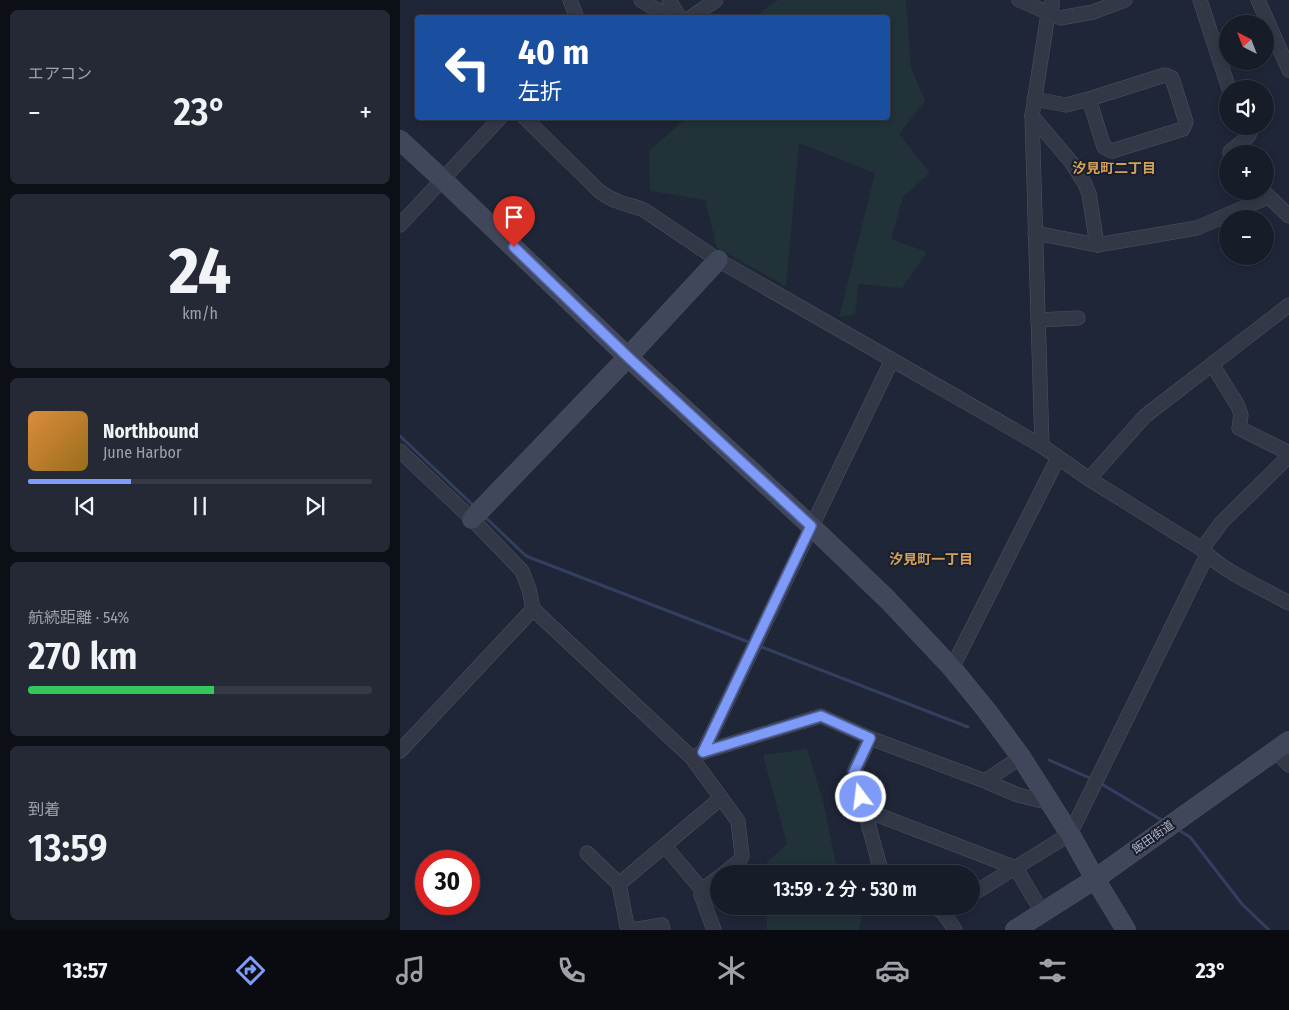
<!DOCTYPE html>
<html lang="ja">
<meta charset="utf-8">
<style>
:root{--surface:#171c29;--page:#242935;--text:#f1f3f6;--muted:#9ea1a8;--line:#363a46;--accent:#7e9bf9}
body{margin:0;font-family:"Fira Sans Condensed","Noto Sans JP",sans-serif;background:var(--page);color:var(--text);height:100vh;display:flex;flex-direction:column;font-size:19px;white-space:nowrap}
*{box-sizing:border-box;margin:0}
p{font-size:16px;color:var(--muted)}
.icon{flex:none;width:28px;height:28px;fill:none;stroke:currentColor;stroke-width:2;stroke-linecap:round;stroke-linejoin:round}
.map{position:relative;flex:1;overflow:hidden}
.panel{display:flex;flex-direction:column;gap:10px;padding:10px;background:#0d0f17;width:400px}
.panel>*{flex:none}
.top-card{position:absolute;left:15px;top:15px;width:475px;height:105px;border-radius:5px;box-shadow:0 2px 8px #0003,0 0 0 1px var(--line);background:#1a4fa0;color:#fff;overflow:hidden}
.needle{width:32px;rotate:318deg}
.controls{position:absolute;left:819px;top:15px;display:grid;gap:10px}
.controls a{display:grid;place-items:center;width:55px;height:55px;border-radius:50%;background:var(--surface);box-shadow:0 2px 8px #0003,0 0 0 1px var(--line);font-size:25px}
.speed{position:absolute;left:15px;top:850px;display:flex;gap:10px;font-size:25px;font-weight:700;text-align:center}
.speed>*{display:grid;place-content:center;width:65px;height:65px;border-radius:50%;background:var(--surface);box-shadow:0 2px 8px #0003,0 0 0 1px var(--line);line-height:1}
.speed .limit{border:8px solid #d22;background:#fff;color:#111}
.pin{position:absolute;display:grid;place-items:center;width:42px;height:42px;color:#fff;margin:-51px -21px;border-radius:50% 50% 50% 0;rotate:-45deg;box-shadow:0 0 5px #0007}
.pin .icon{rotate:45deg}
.me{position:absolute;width:55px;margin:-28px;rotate:345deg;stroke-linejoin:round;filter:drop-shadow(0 0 4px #0008)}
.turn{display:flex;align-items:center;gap:18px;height:105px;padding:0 20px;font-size:22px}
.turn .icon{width:65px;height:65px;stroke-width:2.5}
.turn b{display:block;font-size:35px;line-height:42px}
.big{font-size:38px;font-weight:600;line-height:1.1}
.panel .widget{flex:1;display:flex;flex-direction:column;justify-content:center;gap:8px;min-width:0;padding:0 18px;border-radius:8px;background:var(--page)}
.panel .dial{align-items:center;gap:0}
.dial b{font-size:65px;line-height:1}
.song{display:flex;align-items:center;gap:15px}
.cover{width:60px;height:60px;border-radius:8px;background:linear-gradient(135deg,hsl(30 70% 55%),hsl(40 70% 35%))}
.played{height:5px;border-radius:2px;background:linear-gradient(90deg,var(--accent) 30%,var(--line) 30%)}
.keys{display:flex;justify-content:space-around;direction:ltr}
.heat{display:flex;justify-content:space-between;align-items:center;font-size:28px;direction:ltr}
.charge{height:8px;border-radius:4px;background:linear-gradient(90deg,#34c759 54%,var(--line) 0)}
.trip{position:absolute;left:310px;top:865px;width:270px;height:50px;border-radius:25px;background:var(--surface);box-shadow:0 2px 8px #0003,0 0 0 1px var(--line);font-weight:600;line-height:50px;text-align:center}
.dock{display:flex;height:80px;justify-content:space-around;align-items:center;background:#090b10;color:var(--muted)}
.dock .icon{width:35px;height:35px}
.dock .selected{color:var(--accent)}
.dock b{font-size:22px;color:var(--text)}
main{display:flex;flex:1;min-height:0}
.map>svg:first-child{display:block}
.green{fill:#213238}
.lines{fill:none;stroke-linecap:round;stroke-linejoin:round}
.stream{stroke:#323f5f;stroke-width:3}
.street-casing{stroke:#4d5362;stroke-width:15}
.secondary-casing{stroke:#4d5362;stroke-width:20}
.street{stroke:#333847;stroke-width:14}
.secondary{stroke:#41475a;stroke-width:19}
.route-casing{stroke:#5265a2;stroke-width:12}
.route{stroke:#7e9bf9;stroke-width:9}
.labels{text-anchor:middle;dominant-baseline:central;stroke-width:4;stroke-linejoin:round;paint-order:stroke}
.street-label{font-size:12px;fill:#adb2c4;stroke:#191e2c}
.neighbourhood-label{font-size:14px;font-weight:bold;fill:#d4a059;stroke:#191e2c}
</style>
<main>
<section class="panel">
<div class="widget"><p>エアコン</p>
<div class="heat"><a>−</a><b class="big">23°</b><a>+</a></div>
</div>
<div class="widget dial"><b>24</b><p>km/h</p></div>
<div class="widget">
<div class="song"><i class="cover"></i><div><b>Northbound</b><p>June Harbor</p></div></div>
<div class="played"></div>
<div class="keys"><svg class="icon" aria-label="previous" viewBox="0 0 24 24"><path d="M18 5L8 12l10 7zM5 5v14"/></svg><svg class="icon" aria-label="pause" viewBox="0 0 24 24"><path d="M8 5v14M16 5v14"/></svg><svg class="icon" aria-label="next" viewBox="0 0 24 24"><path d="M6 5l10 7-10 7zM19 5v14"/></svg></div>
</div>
<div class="widget"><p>航続距離 · 54%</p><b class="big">270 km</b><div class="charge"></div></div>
<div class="widget"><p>到着</p><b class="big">13:59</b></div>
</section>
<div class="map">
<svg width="889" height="930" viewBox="0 0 889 930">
<rect width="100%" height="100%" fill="#1f2637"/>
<g class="green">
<path d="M378,0H506L511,68L525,101L499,134L530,173L503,197L491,239L527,252L502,288L459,284L455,314L439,317L475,173L399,143L386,286L317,248L305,200L250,191L249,151L286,118H488V18L354,17Z"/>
<path d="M407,749L423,801L438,874H367V862L387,844L363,755Z"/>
<path d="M367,906H457L463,910L459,930H367Z"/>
</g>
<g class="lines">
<g class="stream">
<path d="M0,436L74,506"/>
<path d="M84,516L126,556L351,643"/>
<path d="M359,646L568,727"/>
<path d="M649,760L692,779"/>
<path d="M700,783L765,822"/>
<path d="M777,829L790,837L842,904L869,930"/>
</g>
<defs>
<g id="street">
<path d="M170,0L177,18"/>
<path d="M241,0L254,8L275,18"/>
<path d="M269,0L280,18"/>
<path d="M619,0L660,18L693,12L725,0"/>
<path d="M800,0L829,89"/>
<path d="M858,0L889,70"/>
<path d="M290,18L316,0"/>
<path d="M634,99L666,105L689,99L765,75L772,78L786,122L783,129L712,151L704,147L689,99"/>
<path d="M632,116L672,163L685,184L689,194L697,245"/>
<path d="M125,118L199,191C205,195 210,199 217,201C226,205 235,206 244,210L318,260L642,446L689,479L802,549C820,570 864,589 889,603"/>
<path d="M830,154V152C837,145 848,140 851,131L848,126"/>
<path d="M863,191L889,216"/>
<path d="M0,225L100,118"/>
<path d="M635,233L697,245L797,228L868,197"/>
<path d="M638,320L678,318"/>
<path d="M812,364L838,406L841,415L839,428L889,453"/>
<path d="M642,446L632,116L648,14L652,6V0"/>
<path d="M0,451L72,519L122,571L129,589L133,609L292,758L338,821L342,856L340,860L323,874"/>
<path d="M689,479L745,416L889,305"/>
<path d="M802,549L822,522L889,456"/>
<path d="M552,668L658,458"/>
<path d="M470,738L454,772L482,874"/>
<path d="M0,751L133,609"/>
<path d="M303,752L492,360"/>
<path d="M876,752L889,765"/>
<path d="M299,754L303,752L421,716L470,738L585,781L618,795L651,803"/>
<path d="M585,781L621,757"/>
<path d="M465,810L616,868L642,912"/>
<path d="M265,846L302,890"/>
<path d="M187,853L219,884L321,798"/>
<path d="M219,884L227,926L232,930L262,925L263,930"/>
<path d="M571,895L670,834L807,555"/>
<path d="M531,906L543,912L555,930"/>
<path d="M314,930L301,895L302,890L319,877"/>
</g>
<g id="secondary">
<path d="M0,140L42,179L228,357L411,526L488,600L552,668L587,711L621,757L670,834L695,879L726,930"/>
<path d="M72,519L228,357L318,260"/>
<path d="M615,930L695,879L889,741"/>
</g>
</defs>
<use href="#street" class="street-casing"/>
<use href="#secondary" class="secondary-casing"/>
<use href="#street" class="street"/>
<use href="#secondary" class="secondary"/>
</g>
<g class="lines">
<defs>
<path id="route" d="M114,247L228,357L411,526L303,752L421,716L470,738L454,772L461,797"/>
</defs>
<use href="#route" class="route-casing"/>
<use href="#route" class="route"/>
</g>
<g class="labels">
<g class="street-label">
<text transform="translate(753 837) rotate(-35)">飯田街道</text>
</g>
<g class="neighbourhood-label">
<text x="714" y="168">汐見町二丁目</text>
<text x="531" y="559">汐見町一丁目</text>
</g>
</g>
</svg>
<div class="controls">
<a><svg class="needle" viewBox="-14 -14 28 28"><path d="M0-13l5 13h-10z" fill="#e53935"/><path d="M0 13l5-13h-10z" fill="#9ea1a8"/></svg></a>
<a><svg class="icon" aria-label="sound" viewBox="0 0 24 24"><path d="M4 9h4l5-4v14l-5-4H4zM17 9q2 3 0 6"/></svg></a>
<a>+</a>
<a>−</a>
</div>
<div class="speed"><div class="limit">30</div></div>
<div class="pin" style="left:114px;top:247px;background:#d93025"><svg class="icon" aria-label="arrive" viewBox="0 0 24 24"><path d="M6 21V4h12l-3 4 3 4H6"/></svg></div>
<svg class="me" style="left:461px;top:797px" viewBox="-20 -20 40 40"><circle r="17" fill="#7e9bf9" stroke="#fff" stroke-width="3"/><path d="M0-11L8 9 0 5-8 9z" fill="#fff"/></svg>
<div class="trip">13:59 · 2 分 · 530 m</div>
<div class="top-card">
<div class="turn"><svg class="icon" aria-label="left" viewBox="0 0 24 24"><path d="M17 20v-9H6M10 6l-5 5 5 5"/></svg><div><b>40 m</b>左折</div></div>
</div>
</div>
</main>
<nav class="dock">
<b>13:57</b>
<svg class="icon selected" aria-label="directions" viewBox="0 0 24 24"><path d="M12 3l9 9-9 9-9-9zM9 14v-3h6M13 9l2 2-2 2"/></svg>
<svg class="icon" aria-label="music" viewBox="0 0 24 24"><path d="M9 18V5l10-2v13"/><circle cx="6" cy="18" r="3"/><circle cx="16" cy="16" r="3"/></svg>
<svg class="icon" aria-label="phone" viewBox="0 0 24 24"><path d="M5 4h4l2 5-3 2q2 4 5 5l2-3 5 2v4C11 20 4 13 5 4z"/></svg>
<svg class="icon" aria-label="climate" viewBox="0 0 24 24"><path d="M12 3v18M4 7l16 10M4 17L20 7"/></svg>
<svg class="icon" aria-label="car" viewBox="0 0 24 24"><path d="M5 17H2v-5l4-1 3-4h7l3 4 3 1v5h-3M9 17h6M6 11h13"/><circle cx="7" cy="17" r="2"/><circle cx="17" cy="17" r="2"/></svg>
<svg class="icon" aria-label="filters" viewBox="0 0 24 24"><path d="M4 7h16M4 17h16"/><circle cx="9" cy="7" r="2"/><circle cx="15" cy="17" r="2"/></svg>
<b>23°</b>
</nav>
